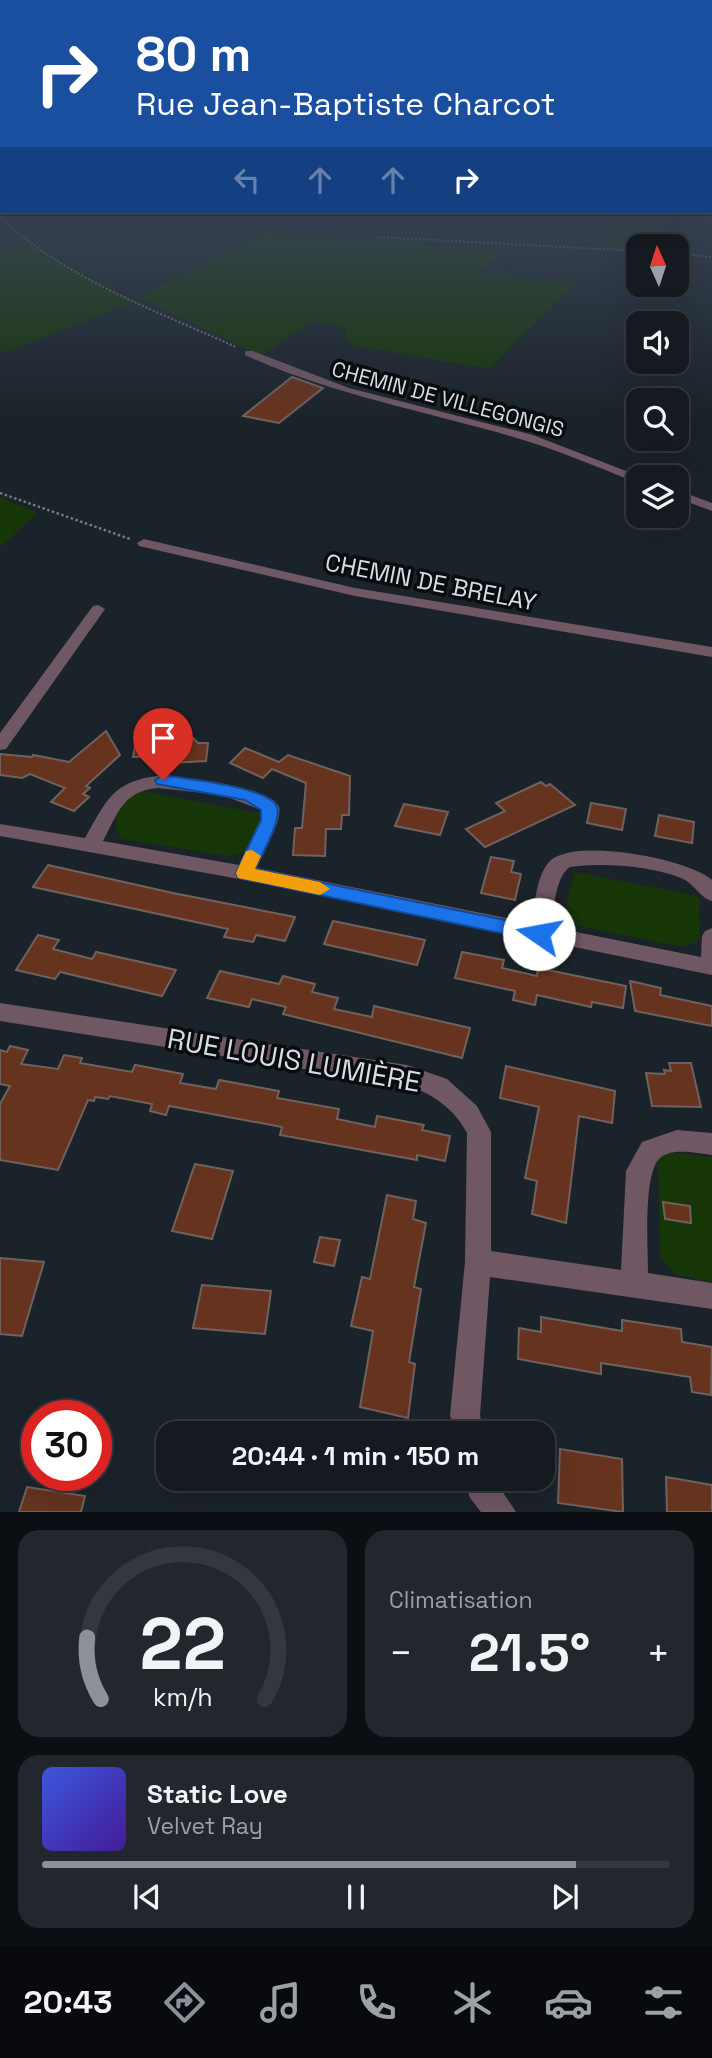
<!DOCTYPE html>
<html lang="fr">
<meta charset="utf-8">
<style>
:root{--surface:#141a20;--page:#21272d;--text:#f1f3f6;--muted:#9da1a5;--line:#33383e;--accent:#8c9099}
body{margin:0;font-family:"Space Grotesk",sans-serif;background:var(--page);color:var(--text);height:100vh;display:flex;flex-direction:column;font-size:26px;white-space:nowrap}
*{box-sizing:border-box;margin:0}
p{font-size:23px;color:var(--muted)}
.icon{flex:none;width:38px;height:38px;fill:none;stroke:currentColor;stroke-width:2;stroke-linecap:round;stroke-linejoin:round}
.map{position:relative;height:1512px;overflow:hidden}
.drawer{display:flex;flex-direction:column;gap:18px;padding:18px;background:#0b0e12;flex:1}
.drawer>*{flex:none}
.guide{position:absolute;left:0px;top:0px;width:712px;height:214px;box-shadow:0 7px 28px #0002,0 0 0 2px var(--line);background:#1a4fa0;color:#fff;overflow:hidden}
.needle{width:46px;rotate:357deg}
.controls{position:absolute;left:626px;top:234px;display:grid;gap:14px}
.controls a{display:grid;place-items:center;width:63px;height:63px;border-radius:14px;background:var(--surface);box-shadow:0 7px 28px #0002,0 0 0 2px var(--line);font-size:35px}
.speed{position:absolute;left:21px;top:1400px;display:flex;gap:14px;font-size:35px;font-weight:700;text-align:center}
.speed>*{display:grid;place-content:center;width:91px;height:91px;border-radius:50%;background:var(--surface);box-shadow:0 7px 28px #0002,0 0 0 2px var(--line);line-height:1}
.speed .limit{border:10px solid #d22;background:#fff;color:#111}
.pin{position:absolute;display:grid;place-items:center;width:60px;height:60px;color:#fff;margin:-72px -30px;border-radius:50% 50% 50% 0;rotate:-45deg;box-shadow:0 0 7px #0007}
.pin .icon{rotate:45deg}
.me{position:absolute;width:77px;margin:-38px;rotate:282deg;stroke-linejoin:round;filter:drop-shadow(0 0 5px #0008)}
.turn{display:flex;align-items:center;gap:24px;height:147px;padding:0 21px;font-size:32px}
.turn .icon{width:91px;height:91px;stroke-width:2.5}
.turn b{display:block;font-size:49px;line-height:60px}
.lanes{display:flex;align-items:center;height:66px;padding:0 21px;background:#0003;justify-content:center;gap:35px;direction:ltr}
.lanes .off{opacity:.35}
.big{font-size:52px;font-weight:800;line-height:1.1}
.drawer .card{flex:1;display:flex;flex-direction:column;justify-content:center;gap:10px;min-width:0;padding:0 24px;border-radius:21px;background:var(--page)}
.drawer .dial{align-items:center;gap:0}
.dial svg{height:182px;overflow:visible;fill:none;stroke:var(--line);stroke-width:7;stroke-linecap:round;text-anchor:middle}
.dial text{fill:var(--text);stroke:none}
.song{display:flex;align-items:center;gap:21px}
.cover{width:84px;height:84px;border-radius:10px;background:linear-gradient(135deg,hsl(230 70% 55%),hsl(260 70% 35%))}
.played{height:7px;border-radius:4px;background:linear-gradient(90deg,var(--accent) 85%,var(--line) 85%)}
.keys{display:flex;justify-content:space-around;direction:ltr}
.heat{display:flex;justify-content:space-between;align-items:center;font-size:38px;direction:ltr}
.drawer .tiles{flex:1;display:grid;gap:18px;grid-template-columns:1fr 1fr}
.card:last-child{grid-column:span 2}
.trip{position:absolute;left:156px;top:1421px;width:399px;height:70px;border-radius:21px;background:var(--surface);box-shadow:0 7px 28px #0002,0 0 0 2px var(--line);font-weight:800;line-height:70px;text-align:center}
.menu{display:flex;height:112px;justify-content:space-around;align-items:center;background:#080a0d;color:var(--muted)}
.menu .icon{width:49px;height:49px}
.menu .current{color:var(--accent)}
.menu b{font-size:32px;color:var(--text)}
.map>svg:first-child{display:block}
.green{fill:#173608}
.building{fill:#66331e;stroke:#6f625e;stroke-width:2}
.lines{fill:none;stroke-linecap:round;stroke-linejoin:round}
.path-far1{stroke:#747b81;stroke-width:2;stroke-dasharray:2 2;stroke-linecap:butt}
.path{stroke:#747b81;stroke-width:2.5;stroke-dasharray:2.5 2.5;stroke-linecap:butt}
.street{fill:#6f5764;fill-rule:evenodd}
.route{fill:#1a73e8;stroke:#114b97;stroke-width:2}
.slow{fill:#f59e0b}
.labels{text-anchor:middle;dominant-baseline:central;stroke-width:7;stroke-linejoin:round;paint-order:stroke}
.far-street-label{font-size:21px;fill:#d7dde1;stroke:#080c0f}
.street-label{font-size:24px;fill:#d7dde1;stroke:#080c0f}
.near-street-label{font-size:28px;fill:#d7dde1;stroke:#080c0f}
</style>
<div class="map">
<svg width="712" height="1512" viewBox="0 0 712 1512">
<rect width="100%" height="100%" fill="#1b232a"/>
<g class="green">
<path d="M610,212H667L666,247H639V250L604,247Z"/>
<path d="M262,232L428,240L425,245L506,251L475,273L576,283L489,369L354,346L345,338L346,327L313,321L261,356L139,298Z"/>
<path d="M22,241L136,302L0,354V247Z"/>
<path d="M0,497L38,513L0,547Z"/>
<path d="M137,790L262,814L245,852L228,856L122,839C108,820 120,809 131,791Z"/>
<path d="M574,872L699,896L700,938L691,945L678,946L569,924L564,916Z"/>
<path d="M669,1152L712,1157V1282L675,1274L660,1257L658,1159Z"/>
</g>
<g class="building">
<path d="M292,377L323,388L279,423L243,416Z"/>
<path d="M106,731L120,755L86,786L90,788L83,794L89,797L74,811L51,802L65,788L30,774L22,778L0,775V754L32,757L33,755L69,762Z"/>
<path d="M174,738H193L198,743H208L206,761L171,763L172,756L133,757L136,740Z"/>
<path d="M245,748L279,762L288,755L350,776L349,815H342L341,829H326L325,856L293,855L295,828H302L306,783L272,769L263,778L230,763Z"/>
<path d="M541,782L546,786L550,784L575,805L485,847L466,829L505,811L496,803Z"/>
<path d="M591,803L626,809L622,830L587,823Z"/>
<path d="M404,804L448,812L440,835L395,826Z"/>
<path d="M659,815L694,822L692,843L655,836Z"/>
<path d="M491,857L514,861L511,872L521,874L515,900L481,893Z"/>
<path d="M48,865L173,893L295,917L285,941L256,935L253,942L224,937L228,929L33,887Z"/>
<path d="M333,921L425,940L417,965L324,944Z"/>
<path d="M38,935L59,940L53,949L92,959L96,952L176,970L162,996L60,972L55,979L16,970Z"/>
<path d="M462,952L504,960L502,968L537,976L538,968L626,986L623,1008L592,1002L591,1007L537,995L535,1005L513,1000L515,991L455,978Z"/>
<path d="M220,971L279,984L283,976L315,984L312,992L338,998L334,1009L372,1017L374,1006L470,1028L462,1058L283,1014L286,1007L252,999L249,1007L207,998Z"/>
<path d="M630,981L661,988L660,995L712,1006V1026L635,1011Z"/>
<path d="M10,1046L28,1050L21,1064L58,1069L64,1055L82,1058L80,1063L132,1072L135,1065L183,1074L180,1083L216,1089L219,1080L279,1091L277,1098L339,1109L337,1119L375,1127L377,1116L424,1125L422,1130L450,1136L445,1161L417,1155V1160L280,1135L282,1127L169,1106L166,1115L150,1111L152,1104L110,1096L108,1099L95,1097L94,1101L88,1100L58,1170L0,1160V1104L10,1086L0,1084V1050L7,1052Z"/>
<path d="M669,1063H691L701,1107L652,1106L646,1073L665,1074L664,1070L671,1071Z"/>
<path d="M506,1066L615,1091L612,1123L579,1116L566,1223L532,1214L537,1181L525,1178L539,1107L500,1098Z"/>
<path d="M195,1164L233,1171L212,1239L172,1231Z"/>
<path d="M387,1195L416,1201L413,1219L426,1223L414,1287L421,1289L409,1362L415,1364L408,1418L360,1407L373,1331L351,1326L362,1277L370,1279Z"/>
<path d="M663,1202L690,1206L691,1223L665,1219Z"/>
<path d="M320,1237L340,1240L334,1266L314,1262Z"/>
<path d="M0,1258L44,1262L22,1336L0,1334Z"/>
<path d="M202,1285L271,1291L265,1334L193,1328Z"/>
<path d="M541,1317L622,1331V1320L681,1329L682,1342L712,1347L711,1395L692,1392L690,1377L601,1363V1374L518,1359L519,1328L541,1332Z"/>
<path d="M560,1449L622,1459L623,1512L558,1503Z"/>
<path d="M666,1477L712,1485V1512H667Z"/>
<path d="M27,1487L85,1496L81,1512H19Z"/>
</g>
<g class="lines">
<g class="path-far1">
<path d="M0,217C65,279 155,310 236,347"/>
<path d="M379,237L639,251"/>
<path d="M677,254L712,257"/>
</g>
<path class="path" d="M0,493L130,539"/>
<g class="street">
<path d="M245,351H253L349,388L533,435L644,478H639V483L635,482C593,465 552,448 510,436C420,410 330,394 245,355Z"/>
<path d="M677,490L712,503V511L677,498Z"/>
<path d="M144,539L355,588L712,647V657L355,596L139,546L137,543Z"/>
<path d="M98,605L105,609L6,749L0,750V733L93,606Z"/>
<path d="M158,776C180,776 270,786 279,807C283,819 262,856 257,868L531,923C535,905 536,875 550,861C575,837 689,859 712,880V901C700,898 694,883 681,878C653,866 600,862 570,867C555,877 554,909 551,927L701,957L702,936L705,931L712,928V975L245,880L0,836V824L85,838C106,801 113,781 158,776ZM158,788L222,795L261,810L260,820L239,865L103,841C118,813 123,791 158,788Z"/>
<path d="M0,1003L407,1065L447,1079L477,1106L491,1132V1251L621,1270L626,1171L642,1142L677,1130L712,1133V1155C696,1153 671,1147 659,1159C643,1176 648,1249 648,1273L712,1283V1309L490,1277L480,1415L484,1433H454L450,1415L465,1262L467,1133C454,1108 432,1094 407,1085L0,1021Z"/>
<path d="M464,1479H494L516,1512H481L470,1498Z"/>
</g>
</g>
<linearGradient id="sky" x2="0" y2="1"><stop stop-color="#0f1317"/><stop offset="0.49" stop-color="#394555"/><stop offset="1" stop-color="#394555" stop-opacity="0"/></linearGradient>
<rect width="712" height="416" fill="url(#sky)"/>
<path class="route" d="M163,775C185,779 270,787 277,807C282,820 261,856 255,869L539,927L548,934L539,941L238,878L236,873L261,820V810L245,800L157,784L155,780Z"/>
<path class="slow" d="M252,850L261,856L255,869L320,882L330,889L320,895L238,878L236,873L246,851Z"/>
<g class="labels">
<g class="far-street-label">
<text transform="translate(448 399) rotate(15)">CHEMIN DE VILLEGONGIS</text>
</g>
<g class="street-label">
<text transform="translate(431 582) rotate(11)">CHEMIN DE BRELAY</text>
</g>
<g class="near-street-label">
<text transform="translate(294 1060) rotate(10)">RUE LOUIS LUMIÈRE</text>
</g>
</g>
</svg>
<div class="controls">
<a><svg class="needle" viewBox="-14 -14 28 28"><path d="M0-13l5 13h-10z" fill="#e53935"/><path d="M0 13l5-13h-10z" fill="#9da1a5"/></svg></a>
<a><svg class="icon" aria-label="sound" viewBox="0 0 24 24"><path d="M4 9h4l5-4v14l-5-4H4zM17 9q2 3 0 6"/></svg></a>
<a><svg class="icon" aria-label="search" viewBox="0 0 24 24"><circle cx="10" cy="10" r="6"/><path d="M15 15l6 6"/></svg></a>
<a><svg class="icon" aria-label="layers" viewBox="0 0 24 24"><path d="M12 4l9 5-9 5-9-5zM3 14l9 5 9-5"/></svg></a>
</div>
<div class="speed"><div class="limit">30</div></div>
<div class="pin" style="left:163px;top:780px;background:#d93025"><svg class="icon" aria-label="arrive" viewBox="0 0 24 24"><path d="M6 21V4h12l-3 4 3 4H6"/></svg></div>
<svg class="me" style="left:539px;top:934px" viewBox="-20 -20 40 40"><circle r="19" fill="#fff"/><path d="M0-13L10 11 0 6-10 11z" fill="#1a73e8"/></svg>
<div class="trip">20:44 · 1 min · 150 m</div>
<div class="guide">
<div class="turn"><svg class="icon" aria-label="right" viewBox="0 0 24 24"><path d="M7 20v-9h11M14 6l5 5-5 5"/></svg><div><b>80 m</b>Rue Jean-Baptiste Charcot</div></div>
<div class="lanes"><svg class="icon off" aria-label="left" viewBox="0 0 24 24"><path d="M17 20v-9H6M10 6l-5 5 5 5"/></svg><svg class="icon off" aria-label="ahead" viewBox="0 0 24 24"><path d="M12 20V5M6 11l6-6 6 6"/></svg><svg class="icon off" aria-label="ahead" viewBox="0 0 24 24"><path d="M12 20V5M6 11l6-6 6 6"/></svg><svg class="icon" aria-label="right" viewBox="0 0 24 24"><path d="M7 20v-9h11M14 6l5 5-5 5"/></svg></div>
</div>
</div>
<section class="drawer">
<div class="tiles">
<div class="card dial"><svg viewBox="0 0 100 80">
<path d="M14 69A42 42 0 1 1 86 69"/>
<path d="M14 69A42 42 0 0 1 8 42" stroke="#8c9099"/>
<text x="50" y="56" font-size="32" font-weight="700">22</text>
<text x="50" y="72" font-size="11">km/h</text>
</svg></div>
<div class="card"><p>Climatisation</p>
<div class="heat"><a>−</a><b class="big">21.5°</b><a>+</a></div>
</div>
<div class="card">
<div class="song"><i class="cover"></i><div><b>Static Love</b><p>Velvet Ray</p></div></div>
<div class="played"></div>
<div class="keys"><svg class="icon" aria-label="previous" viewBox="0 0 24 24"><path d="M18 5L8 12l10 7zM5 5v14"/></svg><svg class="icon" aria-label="pause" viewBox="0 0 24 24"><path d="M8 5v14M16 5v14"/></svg><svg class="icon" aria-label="next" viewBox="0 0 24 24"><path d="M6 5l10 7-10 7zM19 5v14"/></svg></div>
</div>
</div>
</section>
<nav class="menu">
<b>20:43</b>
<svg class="icon current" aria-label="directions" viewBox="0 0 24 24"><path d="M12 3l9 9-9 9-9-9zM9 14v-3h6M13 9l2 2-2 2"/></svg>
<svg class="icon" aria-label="music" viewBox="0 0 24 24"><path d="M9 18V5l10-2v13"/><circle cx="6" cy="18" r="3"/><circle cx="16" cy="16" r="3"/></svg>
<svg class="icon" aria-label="phone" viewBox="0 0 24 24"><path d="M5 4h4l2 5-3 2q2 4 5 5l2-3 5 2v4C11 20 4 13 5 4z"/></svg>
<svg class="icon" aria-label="climate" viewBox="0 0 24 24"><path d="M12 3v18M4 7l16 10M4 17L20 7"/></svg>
<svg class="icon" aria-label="car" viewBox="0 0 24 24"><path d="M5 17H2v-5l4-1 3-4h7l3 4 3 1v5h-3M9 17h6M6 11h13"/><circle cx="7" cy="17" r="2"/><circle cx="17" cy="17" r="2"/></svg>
<svg class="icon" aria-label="filters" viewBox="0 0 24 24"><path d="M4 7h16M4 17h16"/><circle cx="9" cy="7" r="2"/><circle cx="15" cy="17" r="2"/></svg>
</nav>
